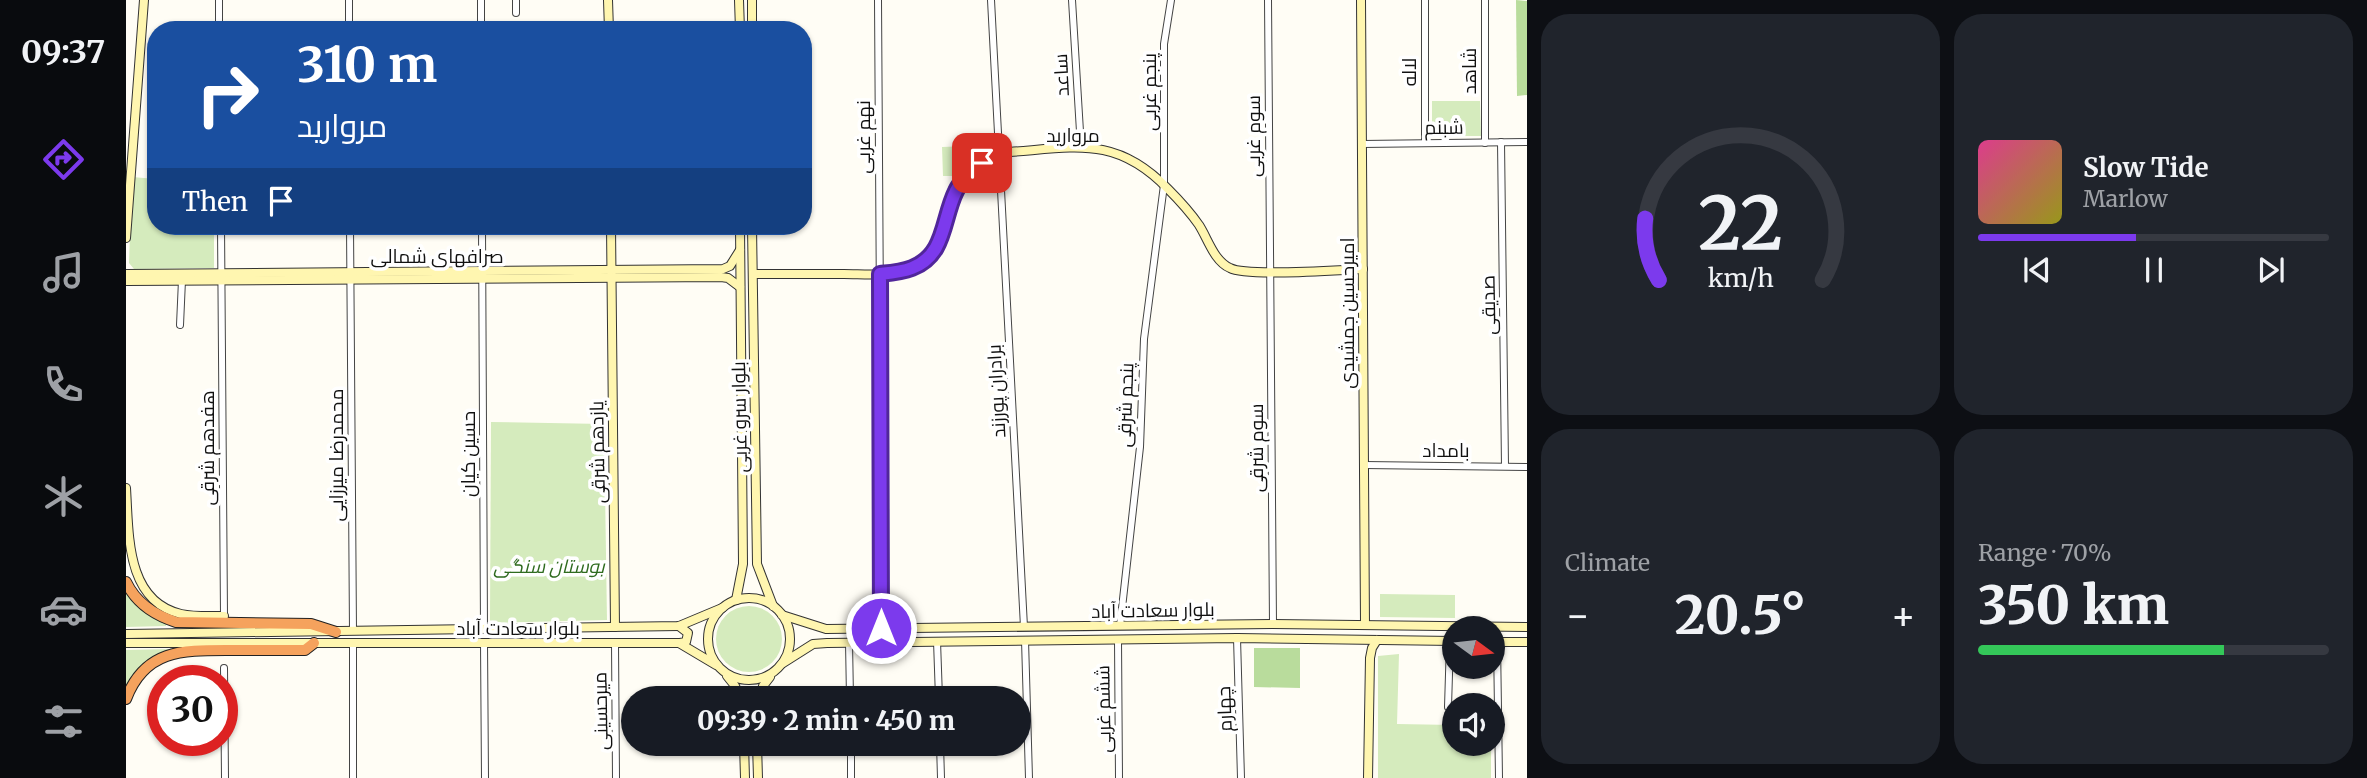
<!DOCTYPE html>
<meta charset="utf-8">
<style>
:root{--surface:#171b24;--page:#20242c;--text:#f1f3f6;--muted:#9ea1a6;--line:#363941;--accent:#7c3aed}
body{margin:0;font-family:Merriweather,Cairo,serif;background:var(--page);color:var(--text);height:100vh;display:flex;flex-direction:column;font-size:26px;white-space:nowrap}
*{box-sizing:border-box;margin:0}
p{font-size:23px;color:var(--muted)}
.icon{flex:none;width:38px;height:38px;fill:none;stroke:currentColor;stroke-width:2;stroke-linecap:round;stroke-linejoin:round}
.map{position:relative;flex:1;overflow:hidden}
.sheet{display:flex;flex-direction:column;gap:14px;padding:14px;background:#0d0f14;width:840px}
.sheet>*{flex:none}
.top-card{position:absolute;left:21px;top:21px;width:665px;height:214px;border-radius:28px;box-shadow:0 2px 5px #0004;background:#1a4fa0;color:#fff;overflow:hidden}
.needle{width:46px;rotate:105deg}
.buttons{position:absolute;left:1316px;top:616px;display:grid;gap:14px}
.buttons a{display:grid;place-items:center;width:63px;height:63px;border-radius:50%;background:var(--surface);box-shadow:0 2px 5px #0004;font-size:35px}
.speed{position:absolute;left:21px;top:665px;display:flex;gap:14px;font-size:35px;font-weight:700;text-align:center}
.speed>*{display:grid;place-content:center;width:91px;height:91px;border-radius:50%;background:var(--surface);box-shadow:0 2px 5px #0004;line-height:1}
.speed .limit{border:10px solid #d22;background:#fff;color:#111}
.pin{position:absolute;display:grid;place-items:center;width:60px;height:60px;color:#fff;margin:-30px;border-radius:14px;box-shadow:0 4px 10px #0006}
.me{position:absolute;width:77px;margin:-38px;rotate:0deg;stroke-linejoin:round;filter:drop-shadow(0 0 5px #0008)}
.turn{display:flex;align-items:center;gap:24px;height:147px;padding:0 35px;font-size:32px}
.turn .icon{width:91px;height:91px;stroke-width:2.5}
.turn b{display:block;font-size:49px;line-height:60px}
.then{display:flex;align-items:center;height:66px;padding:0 35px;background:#0003;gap:14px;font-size:26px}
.big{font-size:52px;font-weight:800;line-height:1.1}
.sheet .widget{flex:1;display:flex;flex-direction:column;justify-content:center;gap:10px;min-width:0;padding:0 24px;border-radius:28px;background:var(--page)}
.sheet .dial{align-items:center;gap:0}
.dial svg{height:182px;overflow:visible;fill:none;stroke:var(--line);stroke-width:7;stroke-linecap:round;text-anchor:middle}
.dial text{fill:var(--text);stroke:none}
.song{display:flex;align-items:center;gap:21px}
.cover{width:84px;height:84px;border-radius:10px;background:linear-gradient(135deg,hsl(330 70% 55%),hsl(60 70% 35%))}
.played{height:7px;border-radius:4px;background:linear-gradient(90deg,var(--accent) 45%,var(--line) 45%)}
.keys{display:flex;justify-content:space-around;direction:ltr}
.heat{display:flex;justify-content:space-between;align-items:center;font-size:38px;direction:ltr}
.charge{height:10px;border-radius:5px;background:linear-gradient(90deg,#34c759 70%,var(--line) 0)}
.sheet .tiles{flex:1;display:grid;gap:14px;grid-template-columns:repeat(2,1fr)}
.trip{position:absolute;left:495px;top:686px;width:410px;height:70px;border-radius:35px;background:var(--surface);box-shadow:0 2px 5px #0004;font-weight:800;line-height:70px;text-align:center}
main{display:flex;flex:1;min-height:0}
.dock{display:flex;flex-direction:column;width:126px;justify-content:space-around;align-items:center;background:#090b0e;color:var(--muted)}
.dock .icon{width:49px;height:49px}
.dock .current{color:var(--accent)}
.dock b{font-size:32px;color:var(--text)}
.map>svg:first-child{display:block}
.green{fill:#d5ebbd}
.forest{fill:#b9dc9c}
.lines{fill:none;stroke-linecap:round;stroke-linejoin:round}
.street-casing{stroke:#444;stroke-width:8}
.secondary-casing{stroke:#333;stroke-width:10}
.highway-casing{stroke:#222;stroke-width:12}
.street{stroke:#fff;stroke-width:6}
.secondary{stroke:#fff6b0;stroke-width:8}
.highway{stroke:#f5a25d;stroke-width:10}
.route-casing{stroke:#51269a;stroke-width:18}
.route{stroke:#7c3aed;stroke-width:12}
.labels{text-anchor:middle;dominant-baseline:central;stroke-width:7;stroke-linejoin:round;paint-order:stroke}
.street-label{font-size:19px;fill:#111;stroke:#fff}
.park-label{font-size:19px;font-style:italic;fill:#2f6b1f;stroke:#fff}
</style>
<main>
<nav class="dock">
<b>09:37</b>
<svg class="icon current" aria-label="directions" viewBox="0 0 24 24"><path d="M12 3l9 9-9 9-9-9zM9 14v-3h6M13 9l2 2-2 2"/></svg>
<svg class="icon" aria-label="music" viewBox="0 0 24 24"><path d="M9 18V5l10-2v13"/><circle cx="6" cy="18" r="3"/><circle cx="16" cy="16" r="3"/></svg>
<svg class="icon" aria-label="phone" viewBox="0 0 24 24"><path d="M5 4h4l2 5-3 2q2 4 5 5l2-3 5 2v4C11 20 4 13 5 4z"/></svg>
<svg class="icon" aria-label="climate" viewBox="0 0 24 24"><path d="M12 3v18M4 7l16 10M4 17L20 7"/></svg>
<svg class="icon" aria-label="car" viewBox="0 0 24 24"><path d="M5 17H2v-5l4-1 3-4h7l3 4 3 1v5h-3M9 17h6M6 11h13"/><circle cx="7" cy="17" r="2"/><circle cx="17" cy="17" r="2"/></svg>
<svg class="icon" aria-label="filters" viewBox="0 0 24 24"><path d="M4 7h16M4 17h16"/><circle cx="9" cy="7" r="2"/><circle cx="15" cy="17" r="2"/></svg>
</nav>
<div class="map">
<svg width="1401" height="778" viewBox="0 0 1401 778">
<rect width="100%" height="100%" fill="#fffdf5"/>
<g class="green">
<path d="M1306,101H1354L1355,136H1306Z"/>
<path d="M870,145L843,162L829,176H817L816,147Z"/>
<path d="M6,177L30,179V226H88V268L8,269L3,263Z"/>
<path d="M365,422L478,424L481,620L366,623L364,621Z"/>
<path d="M0,592L13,608L40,622V626L0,627Z"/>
<path d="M1254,594L1329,595V618L1254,617Z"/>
<circle cx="623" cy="639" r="33"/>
<path d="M44,649C27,659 11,670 0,686V650Z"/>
<path d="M1273,654L1271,724L1328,725V744H1365V778H1252V656Z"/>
</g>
<g class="forest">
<path d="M1390,0L1401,1V95L1391,96Z"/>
<path d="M1128,648H1174V688L1128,687Z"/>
</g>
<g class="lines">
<defs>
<g id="street">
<path d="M93,0V30"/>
<path d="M223,0V30"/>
<path d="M355,0V30"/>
<path d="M752,0L756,628"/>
<path d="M865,0L898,627"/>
<path d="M946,0L955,148"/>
<path d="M1142,0L1147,624"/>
<path d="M1299,0V143"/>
<path d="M1359,0V143"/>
<path d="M390,13V0"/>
<path d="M1375,142L1379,466"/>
<path d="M1236,144L1401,142"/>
<path d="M95,226L98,616"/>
<path d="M224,226L227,631"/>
<path d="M356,226L358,629"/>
<path d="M54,325L56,280"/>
<path d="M1238,465L1401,467"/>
<path d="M994,626L1014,447L1018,339L1038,185V44L1045,0"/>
<path d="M1111,638L1115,778"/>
<path d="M899,640L903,778"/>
<path d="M992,640L993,778"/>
<path d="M811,641L813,698"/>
<path d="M723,642L724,698"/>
<path d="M1371,642L1373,778"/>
<path d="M227,643V778"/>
<path d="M358,643L359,778"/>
<path d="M489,643L490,778"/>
<path d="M98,668L99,778"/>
<path d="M1322,707L1324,641"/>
<path d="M725,744V778"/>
<path d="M814,744L815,778"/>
</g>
<g id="secondary">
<path d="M482,0L483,30"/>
<path d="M613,0L614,30"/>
<path d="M626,0V30"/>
<path d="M1235,0L1239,625"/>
<path d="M485,226L489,627"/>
<path d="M626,226L631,564L647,606"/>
<path d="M0,238L18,0"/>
<path d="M0,274L597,269L604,266L614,250"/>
<path d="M627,274C657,274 687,274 718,274C740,274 766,277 787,268C840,246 804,167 884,152C951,147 991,136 1042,189C1053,200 1064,212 1073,225C1082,239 1088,261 1104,268C1121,277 1211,270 1237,269"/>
<path d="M0,281L595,277L602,278L614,287"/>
<path d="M0,488C3,536 0,601 55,614C69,617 84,616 98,616"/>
<circle cx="623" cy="639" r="41"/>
<path d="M610,600L617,564L614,226"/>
<path d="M656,615L700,629L1147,624L1401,627"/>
<path d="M553,626L562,633L560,642L554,643"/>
<path d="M0,634L553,626L596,608"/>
<path d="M1367,642H1401"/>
<path d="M0,643H553L590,665"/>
<path d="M657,663L687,644L701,643L1111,638L1328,641"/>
<path d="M601,676L609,686L614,698"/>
<path d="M633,698L637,686L644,677"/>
<path d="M618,744L619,778"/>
<path d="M631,744L632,778"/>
<path d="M1242,778L1244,658L1246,648L1251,640"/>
</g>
<g id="highway">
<path d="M0,582C10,603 28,615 50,622L185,624L210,632"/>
<path d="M0,699C19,649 57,650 103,650C128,650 154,650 179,650L188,643"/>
</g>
</defs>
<use href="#street" class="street-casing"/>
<use href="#secondary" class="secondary-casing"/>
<use href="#highway" class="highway-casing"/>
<use href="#street" class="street"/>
<use href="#secondary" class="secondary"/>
<use href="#highway" class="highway"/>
</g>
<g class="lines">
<defs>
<path id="route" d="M755,628L754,274C764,273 776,272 786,268C820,255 816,219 830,191C835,180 846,171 856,163"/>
</defs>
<use href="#route" class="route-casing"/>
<use href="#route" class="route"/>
</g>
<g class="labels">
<g class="street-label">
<text transform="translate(1343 71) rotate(-90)">شاهد</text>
<text transform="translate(1283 72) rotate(-90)">لاله</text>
<text transform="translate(935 75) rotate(-93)">ساعد</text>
<text transform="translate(1023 92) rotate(-90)">پنجم غربی</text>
<text transform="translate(1318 127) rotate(-1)">شبنم</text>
<text x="947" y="135">مروارید</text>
<text transform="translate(1127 136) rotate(-90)">سوم غربی</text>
<text transform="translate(737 137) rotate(-90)">نهم غربی</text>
<text x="311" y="256">صرافهای شمالی</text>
<text transform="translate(1362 305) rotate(-91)">صدیقی</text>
<text transform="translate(1221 313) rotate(-90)">امیرحسین جمشیدی</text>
<text transform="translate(870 391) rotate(-93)">برادران پورزند</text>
<text transform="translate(999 405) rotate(-88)">پنجم شرقی</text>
<text transform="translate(613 417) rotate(-91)">بلوار سرو غربی</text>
<text transform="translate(81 448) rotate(-90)">هفدهم شرقی</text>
<text transform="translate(1130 448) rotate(-90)">سوم شرقی</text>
<text x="1320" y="450">بامداد</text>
<text transform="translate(471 452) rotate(-91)">یازدهم شرقی</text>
<text transform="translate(342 454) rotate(-90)">حسین کیان</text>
<text transform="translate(210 455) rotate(-90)">محمدرضا میرزایی</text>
<text transform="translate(1027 610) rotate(-1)">بلوار سعادت آباد</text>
<text x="392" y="628">بلوار سعادت آباد</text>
<text transform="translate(977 709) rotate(-91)">ششم غربی</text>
<text transform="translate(1098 709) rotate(-92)">چهارم</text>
<text transform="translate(474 711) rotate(-91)">میرحسینی</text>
</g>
<g class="park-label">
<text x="423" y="566">بوستان سنگی</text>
</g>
</g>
</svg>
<div class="buttons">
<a><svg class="needle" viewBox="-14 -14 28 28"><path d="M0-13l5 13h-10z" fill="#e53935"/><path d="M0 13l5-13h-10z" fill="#9ea1a6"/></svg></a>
<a><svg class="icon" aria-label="sound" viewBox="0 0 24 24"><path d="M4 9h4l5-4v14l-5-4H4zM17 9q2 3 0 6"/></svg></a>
</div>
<div class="speed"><div class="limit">30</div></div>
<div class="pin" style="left:856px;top:163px;background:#d93025"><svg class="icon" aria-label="arrive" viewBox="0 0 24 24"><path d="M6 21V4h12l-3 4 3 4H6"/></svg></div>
<svg class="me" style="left:755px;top:628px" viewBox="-20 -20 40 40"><circle r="17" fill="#7c3aed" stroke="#fff" stroke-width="3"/><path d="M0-11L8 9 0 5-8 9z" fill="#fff"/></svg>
<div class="trip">09:39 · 2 min · 450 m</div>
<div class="top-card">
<div class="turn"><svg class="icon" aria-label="right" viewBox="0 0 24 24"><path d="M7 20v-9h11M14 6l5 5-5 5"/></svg><div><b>310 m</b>مروارید</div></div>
<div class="then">Then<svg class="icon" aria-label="arrive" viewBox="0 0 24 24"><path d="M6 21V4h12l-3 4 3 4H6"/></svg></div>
</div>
</div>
<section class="sheet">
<div class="tiles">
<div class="widget dial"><svg viewBox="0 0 100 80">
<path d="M14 69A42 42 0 1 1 86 69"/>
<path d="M14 69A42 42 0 0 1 8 42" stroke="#7c3aed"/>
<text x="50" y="56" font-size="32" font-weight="700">22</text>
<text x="50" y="72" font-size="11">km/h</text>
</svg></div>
<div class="widget">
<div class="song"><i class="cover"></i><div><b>Slow Tide</b><p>Marlow</p></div></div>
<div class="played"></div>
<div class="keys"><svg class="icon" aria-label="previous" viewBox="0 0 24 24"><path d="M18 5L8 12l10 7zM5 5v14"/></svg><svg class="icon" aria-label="pause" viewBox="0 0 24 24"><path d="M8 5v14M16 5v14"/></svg><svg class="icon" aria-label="next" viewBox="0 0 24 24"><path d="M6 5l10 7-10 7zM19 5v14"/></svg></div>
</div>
<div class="widget"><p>Climate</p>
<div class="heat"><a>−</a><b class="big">20.5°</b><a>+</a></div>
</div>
<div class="widget"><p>Range · 70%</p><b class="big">350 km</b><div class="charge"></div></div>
</div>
</section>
</main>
